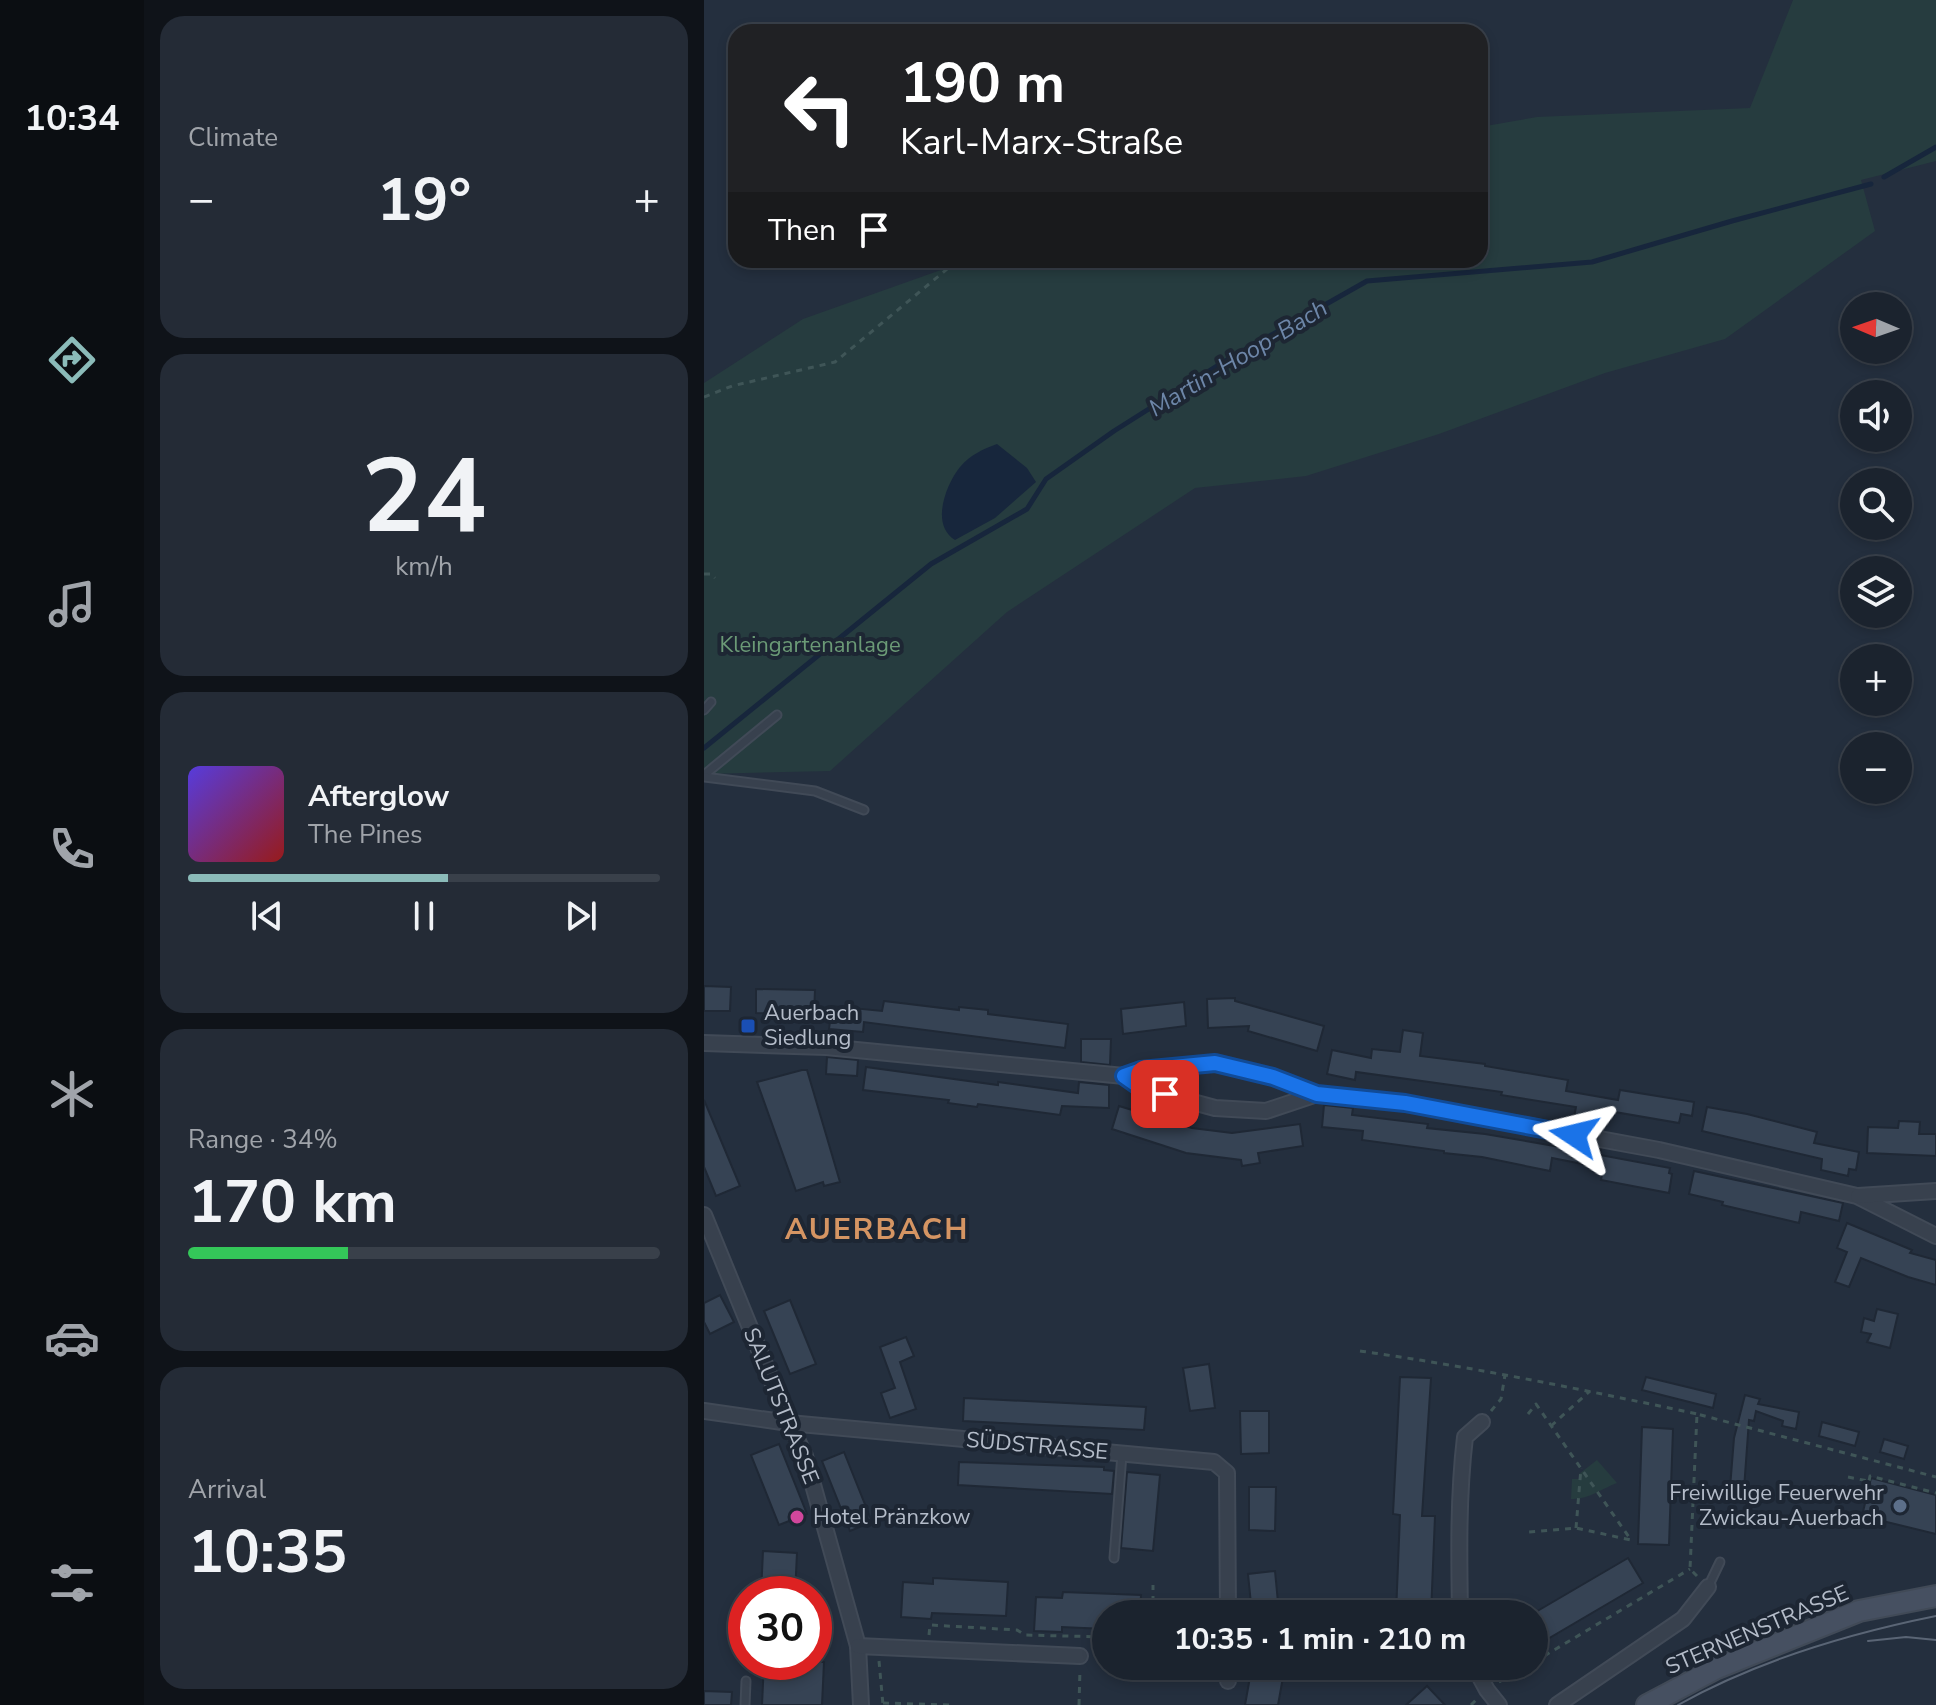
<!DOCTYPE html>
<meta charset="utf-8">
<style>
:root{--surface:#1b232e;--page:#242b36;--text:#f1f3f6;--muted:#a0a4aa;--line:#39404a;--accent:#8bbbb9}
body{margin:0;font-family:"Nunito Sans",sans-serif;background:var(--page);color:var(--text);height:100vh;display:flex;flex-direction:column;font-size:30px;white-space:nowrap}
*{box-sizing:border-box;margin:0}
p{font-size:26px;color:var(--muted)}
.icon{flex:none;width:44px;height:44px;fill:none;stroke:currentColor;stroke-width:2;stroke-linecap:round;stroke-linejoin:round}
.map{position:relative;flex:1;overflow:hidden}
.sheet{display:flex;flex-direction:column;gap:16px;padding:16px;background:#0f1319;width:560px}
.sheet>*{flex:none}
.banner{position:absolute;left:24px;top:24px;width:760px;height:244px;border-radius:24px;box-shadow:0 4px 12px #0003,0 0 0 2px var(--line);background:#202124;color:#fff;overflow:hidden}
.needle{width:52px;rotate:272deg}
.buttons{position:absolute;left:1136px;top:292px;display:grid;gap:16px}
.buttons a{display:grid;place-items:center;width:72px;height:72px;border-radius:50%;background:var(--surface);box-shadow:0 4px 12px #0003,0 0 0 2px var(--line);font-size:40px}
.speed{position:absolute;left:24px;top:1576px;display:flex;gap:16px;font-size:40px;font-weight:700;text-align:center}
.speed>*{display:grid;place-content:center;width:104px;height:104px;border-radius:50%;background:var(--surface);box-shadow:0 4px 12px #0003,0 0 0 2px var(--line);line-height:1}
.speed .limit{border:12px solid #d22;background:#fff;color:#111}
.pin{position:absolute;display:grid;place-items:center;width:68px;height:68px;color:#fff;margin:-34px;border-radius:16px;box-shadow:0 4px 12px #0006}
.me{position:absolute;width:88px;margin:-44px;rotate:280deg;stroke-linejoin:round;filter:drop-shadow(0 0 6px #0008)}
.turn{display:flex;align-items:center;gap:28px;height:168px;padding:0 40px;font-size:36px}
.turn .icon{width:104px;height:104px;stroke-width:2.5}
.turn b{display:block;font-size:56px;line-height:68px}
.then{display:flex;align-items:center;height:76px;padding:0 40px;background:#0003;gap:16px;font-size:30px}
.big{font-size:60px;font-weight:700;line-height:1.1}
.sheet .tile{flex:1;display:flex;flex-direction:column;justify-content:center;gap:12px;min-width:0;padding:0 28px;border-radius:24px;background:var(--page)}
.sheet .dial{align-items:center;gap:0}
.dial b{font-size:104px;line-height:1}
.song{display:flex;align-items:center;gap:24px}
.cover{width:96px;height:96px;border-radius:12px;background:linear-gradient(135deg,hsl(250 70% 55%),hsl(0 70% 35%))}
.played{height:8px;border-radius:4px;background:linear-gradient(90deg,var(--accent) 55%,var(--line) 55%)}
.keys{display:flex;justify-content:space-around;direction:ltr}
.heat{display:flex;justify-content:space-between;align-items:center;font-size:44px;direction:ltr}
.charge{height:12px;border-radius:6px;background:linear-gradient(90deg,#34c759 34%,var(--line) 0)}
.trip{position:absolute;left:388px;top:1600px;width:456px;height:80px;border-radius:40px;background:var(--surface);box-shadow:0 4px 12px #0003,0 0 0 2px var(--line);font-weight:700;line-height:80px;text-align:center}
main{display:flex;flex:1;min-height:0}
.tabs{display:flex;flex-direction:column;width:144px;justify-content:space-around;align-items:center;background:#0b0e12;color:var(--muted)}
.tabs .icon{width:56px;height:56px}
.tabs .on{color:var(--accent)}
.tabs b{font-size:36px;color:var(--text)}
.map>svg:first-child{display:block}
.green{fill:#263c3f}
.water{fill:#17263c}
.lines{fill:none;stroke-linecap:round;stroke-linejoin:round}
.stream{stroke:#17263c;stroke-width:5}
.building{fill:#364354;stroke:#1f2835;stroke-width:2}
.lane-casing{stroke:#414a57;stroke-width:11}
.street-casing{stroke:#414a57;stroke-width:18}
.secondary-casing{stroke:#414a57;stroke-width:24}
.path{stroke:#3f5557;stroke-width:3;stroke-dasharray:6 6;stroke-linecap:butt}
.lane{stroke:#38414e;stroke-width:7}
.street{stroke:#38414e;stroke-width:14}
.secondary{stroke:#465061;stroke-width:20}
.tram{stroke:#5a6575;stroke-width:2}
.route-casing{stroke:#114b97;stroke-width:20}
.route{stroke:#1a73e8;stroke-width:14}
.transit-dot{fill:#1a4fb4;stroke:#1d2633;stroke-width:3}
.service-dot{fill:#5c6f8a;stroke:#1d2633;stroke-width:3}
.hotel-dot{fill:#d1479c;stroke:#1d2633;stroke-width:3}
.labels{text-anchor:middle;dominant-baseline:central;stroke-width:8;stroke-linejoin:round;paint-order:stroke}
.park-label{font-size:22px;fill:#6b9a76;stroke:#1d2633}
.poi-label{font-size:22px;fill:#b4bcc9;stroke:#1d2633;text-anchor:start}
.street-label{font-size:22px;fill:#b4bcc9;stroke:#1d2633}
.water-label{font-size:24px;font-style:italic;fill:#6d86a8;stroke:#1d2633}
.district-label{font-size:30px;font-weight:bold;letter-spacing:2px;fill:#d59563;stroke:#1d2633}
</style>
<main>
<nav class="tabs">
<b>10:34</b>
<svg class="icon on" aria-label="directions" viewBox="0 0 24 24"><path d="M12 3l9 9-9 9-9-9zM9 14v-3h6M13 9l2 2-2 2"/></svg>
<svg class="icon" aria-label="music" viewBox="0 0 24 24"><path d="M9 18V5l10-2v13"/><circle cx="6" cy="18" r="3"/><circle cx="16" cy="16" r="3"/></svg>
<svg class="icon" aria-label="phone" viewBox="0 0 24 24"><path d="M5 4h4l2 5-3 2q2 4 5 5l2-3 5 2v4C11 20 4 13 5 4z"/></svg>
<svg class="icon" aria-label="climate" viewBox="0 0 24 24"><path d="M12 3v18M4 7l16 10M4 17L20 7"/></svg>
<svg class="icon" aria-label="car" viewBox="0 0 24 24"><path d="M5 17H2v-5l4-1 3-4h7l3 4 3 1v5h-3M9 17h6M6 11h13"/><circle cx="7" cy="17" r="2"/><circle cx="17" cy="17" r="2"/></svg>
<svg class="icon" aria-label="filters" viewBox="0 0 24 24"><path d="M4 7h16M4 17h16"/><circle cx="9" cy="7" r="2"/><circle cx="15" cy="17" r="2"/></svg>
</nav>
<section class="sheet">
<div class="tile"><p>Climate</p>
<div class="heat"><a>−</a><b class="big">19°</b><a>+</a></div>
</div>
<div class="tile dial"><b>24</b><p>km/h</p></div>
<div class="tile">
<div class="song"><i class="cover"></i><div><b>Afterglow</b><p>The Pines</p></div></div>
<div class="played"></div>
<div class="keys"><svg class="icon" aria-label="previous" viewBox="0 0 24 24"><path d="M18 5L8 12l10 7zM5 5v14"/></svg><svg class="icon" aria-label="pause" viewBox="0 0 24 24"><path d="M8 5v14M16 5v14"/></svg><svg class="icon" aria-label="next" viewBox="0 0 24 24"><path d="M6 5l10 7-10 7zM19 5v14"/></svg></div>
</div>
<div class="tile"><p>Range · 34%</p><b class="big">170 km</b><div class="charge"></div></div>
<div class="tile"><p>Arrival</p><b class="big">10:35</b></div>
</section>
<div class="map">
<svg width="1232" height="1705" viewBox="0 0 1232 1705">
<rect width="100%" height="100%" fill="#242f3e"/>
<g class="green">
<path d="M1089,0H1232V161L1157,180L1171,231L1021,339L901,373L735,434L602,476L491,488L303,612L126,771L0,774V383L99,319L265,260H776V127L833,117L1046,108Z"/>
<path d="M893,1460L913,1483C897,1489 884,1500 867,1499L868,1479H875V1474Z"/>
</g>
<path class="water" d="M293,444L323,468L332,482L291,518L251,540C226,525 242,484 256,467C266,455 279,449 293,444Z"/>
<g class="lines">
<g class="stream">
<path d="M1180,177L1232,147"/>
<path d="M0,748L227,564L323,509L342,479L410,431L516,364L663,281L888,262L1028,221L1167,184"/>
</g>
</g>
<g class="building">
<path d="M0,986L27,987L26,1011H0Z"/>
<path d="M52,989L111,990L110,1014L52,1013Z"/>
<path d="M531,998V1001L620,1026L613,1051L544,1031L545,1026L504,1028L503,999Z"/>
<path d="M180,1001L255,1010V1007L284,1010V1014L364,1024L361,1048L160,1022L159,1032L125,1029L128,1006L178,1011Z"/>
<path d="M480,1002L482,1026L419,1034L417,1009Z"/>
<path d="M699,1030L719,1033L716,1056L781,1064V1066L864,1080L862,1091L914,1100L916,1090L990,1102L988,1116L977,1114L975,1123L899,1110L898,1122L870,1117L872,1107L797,1095L798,1092L652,1072L651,1080L623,1074L628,1050L667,1058L668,1049L696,1052Z"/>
<path d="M377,1039H407L406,1065L377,1062Z"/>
<path d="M123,1057L154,1060L153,1076L122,1074Z"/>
<path d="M162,1067L294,1085V1082L374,1093L375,1082L405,1085V1108L358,1106L356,1115L274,1104L273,1107L244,1103L245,1100L159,1090Z"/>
<path d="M98,1070H103L136,1182L120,1186L119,1182L92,1191L53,1082Z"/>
<path d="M0,1100L36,1186L12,1196L0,1167Z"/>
<path d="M620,1105L649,1108L648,1115L724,1124L723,1128L781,1134L862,1148V1143L897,1149L896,1155L966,1168L965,1173L968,1174L965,1193L897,1180L899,1168L848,1158L846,1171L778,1157L740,1153V1151L658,1140L659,1131L618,1127Z"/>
<path d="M415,1106L488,1128L528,1133L596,1124L599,1146L554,1153L556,1163L538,1166L537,1160L482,1153L408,1129Z"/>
<path d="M1003,1107L1043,1114L1113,1132L1110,1143L1155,1152L1152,1170L1145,1169L1144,1176L1117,1170L1118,1159L998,1131Z"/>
<path d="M1195,1121L1216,1122L1215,1134H1232V1156L1163,1153L1164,1127L1194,1128Z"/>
<path d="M990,1171L1139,1203L1135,1221L1097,1212L1095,1223L1018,1205L1019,1202L985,1194Z"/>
<path d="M1143,1223L1208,1250L1206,1253L1232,1260V1285L1204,1277L1157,1258L1145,1287L1131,1282L1143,1252L1133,1248Z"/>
<path d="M16,1295L30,1322L6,1334L0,1322V1303Z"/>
<path d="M86,1300L112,1364L86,1374L60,1311Z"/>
<path d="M1173,1309L1194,1314L1186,1348L1163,1342L1167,1334L1157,1332L1160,1318L1170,1321Z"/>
<path d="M202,1337L210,1356L196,1362L212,1409L186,1418L177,1393L191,1388L176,1347Z"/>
<path d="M505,1364L511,1408L486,1411L479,1368Z"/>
<path d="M696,1377L727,1378L718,1516H731L727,1614H692L696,1515L689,1514Z"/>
<path d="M942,1377L1012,1394L1009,1408L938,1390Z"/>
<path d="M1041,1395L1056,1399L1054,1404L1095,1412L1092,1429L1078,1426L1079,1421L1052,1411L1050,1421L1045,1420L1040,1489L1026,1488L1030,1438Z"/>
<path d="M260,1398L442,1407L440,1430L259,1421Z"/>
<path d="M536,1411H565V1453L537,1454Z"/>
<path d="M1118,1422L1155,1432L1151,1446L1115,1436Z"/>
<path d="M938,1427L969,1429L965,1545L934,1544Z"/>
<path d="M1180,1439L1204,1446L1200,1459L1176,1452Z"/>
<path d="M75,1444L103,1514L75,1525L47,1455Z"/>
<path d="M140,1452L168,1522L146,1531L118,1461Z"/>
<path d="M255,1462L400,1467V1470L410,1471L408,1494L254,1485Z"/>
<path d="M423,1472L456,1475L449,1551L417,1548Z"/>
<path d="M1167,1478L1232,1495V1534L1158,1516Z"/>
<path d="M545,1487H572L571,1531L545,1530Z"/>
<path d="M59,1551L93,1553L91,1594H57Z"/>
<path d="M924,1558L939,1583L830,1647V1613Z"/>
<path d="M571,1571L575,1613L548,1614L544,1574Z"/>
<path d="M229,1578L304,1582L302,1616L228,1613L227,1619L197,1617L199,1582L229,1584Z"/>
<path d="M359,1592L437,1595L436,1614H402V1629L358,1627V1632L330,1631L332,1597L358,1598Z"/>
<path d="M60,1662H120L118,1705H58Z"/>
<path d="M548,1666H581L574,1705H541Z"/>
<path d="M723,1686L741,1705H702Z"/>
<path d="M0,1691L28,1692L27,1705H0Z"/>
</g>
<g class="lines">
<defs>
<g id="lane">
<path d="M0,710L7,702"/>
<path d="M0,775L73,715"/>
<path d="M0,777L111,791L160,810"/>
<path d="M410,1558L418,1454"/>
<path d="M1004,1587L1016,1562"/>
<path d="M41,1705L42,1681"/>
</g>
<g id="street">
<path d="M0,1043L122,1047L420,1076L437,1070L511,1063L569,1077L613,1094L701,1103L955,1150L1153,1196L1232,1236"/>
<path d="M420,1076L437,1088L511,1108L562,1111L613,1094"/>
<path d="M1154,1196L1232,1191"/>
<path d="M0,1215L85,1423L101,1456L154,1646L157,1705"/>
<path d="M0,1411L85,1423L510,1462L523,1473L524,1614"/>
<path d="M756,1614C755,1555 754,1496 761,1437L778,1422"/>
<path d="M154,1646L376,1656"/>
<path d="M524,1666V1681"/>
<path d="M770,1666L783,1690L795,1705"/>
<path d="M853,1705L979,1619L1004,1587"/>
</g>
<path id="secondary" d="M943,1705L1013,1668L1155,1611L1232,1596"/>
</defs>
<use href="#lane" class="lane-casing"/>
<use href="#street" class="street-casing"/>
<use href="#secondary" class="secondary-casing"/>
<g class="path">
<path d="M630,260L644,263"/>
<path d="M0,397L28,386L131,362L254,260"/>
<path d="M0,574H7L11,578"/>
<path d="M656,1351C769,1367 881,1390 993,1414"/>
<path d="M787,1411L797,1399L801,1375"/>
<path d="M824,1414L832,1404L927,1540L872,1528L824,1532"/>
<path d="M847,1426L886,1391"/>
<path d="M1144,1477L1164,1481"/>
<path d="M1165,1481L1166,1476L1232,1493"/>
<path d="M872,1528L877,1468"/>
<path d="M993,1576L986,1569L993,1414L1232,1477"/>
<path d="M449,1614V1585"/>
<path d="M225,1635L226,1625L313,1630L321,1635L402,1637"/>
<path d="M175,1661L179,1705"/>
<path d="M830,1662L986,1569"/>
<path d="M795,1682L823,1666"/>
<path d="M179,1703L245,1705"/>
<path d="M375,1705L376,1669"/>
<path d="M767,1705L773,1699"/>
</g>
<use href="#lane" class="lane"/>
<use href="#street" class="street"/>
<use href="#secondary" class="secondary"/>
<g class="tram">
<path d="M1164,1641L1202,1637L1232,1640"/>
<path d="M974,1705C1054,1660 1143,1634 1232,1616"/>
</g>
</g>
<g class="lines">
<defs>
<path id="route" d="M461,1094L437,1088L420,1076L437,1070L511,1063L569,1077L613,1094L701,1103L870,1135"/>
</defs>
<use href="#route" class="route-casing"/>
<use href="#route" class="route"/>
</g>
<rect class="transit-dot" x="36" y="1018" width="16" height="16" rx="4"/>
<circle class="service-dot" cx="1196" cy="1506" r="8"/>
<circle class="hotel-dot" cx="93" cy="1517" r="8"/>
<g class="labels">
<g class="park-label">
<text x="106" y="645">Kleingartenanlage</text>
</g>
<g class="poi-label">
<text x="60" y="1013">Auerbach<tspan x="60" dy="25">Siedlung</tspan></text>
<text x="1180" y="1493" text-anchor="end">Freiwillige Feuerwehr<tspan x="1180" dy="25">Zwickau-Auerbach</tspan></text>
<text x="109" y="1517">Hotel Pränzkow</text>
</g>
<g class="street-label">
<text transform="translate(77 1406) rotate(68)">SALUTSTRASSE</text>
<text transform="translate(333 1446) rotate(5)">SÜDSTRASSE</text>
<text transform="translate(1053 1630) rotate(-23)">STERNENSTRASSE</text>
</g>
<g class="water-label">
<text transform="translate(534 358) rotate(-31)">Martin-Hoop-Bach</text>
</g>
<g class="district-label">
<text x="173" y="1229">AUERBACH</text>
</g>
</g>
</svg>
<div class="buttons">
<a><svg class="needle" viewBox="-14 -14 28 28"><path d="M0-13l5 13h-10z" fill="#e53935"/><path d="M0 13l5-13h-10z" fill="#a0a4aa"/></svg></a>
<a><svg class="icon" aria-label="sound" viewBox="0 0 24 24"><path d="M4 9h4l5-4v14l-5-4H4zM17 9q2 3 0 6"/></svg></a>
<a><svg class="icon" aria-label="search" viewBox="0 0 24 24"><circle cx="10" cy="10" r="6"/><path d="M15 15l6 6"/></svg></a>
<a><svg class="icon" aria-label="layers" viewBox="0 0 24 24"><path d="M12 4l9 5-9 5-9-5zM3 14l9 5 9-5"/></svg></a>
<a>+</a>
<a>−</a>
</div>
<div class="speed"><div class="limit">30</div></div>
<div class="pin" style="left:461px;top:1094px;background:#d93025"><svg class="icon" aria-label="arrive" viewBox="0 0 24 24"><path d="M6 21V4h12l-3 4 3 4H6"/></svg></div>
<svg class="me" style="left:870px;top:1135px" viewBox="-20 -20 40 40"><path d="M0-17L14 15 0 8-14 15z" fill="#1a73e8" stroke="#fff" stroke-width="4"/></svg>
<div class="trip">10:35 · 1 min · 210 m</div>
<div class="banner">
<div class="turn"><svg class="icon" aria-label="left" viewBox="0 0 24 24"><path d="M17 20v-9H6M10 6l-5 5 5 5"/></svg><div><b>190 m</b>Karl-Marx-Straße</div></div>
<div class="then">Then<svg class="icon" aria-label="arrive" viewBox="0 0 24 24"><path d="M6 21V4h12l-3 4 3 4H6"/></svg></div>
</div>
</div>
</main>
